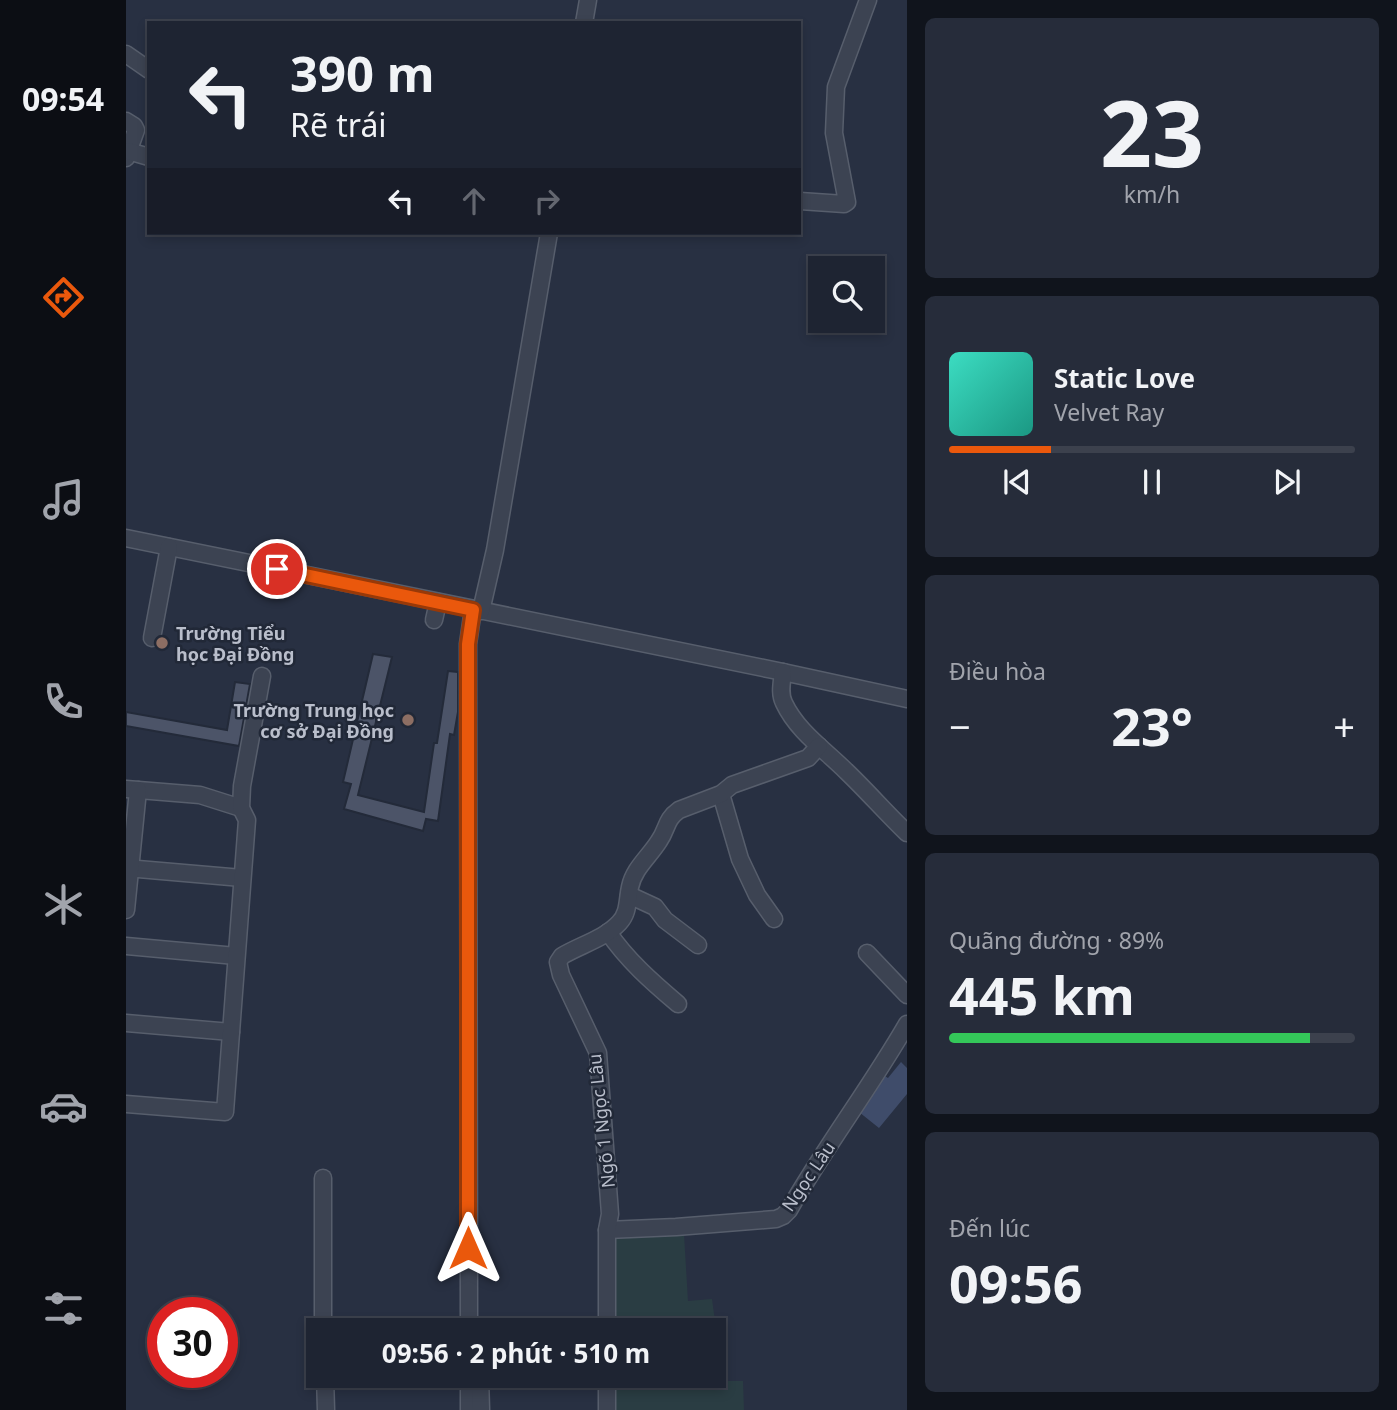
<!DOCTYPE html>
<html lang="vi">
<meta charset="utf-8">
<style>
:root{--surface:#1e2432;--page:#262c3a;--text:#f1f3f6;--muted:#a1a4ac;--line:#3c414d;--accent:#ea580c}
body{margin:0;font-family:"Noto Sans",sans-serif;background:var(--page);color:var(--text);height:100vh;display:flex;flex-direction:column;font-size:26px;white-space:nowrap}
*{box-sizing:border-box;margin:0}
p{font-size:23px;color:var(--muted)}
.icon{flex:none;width:38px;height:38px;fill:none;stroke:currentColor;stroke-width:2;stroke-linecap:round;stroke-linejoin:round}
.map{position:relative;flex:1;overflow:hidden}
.drawer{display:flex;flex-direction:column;gap:18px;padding:18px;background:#10141c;width:490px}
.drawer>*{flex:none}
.banner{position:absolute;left:21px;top:21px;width:654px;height:214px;border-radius:0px;box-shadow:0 4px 10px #0003,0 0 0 2px var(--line);background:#1e2432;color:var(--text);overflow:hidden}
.tools{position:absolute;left:682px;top:256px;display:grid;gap:14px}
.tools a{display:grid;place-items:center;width:77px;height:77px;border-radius:0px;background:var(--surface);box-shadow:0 4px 10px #0003,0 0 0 2px var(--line);font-size:35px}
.speed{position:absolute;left:21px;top:1297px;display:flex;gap:14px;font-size:35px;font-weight:700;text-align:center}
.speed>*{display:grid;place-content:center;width:91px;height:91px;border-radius:50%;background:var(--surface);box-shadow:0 4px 10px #0003,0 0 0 2px var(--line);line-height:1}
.speed .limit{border:10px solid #d22;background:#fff;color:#111}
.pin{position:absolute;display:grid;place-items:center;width:60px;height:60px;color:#fff;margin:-30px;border:4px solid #fff;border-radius:50%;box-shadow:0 2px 7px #0007}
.me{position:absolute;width:77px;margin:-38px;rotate:0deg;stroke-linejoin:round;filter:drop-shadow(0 0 5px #0008)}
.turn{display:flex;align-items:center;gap:24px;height:147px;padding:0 28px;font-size:32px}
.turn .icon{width:91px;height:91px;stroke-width:2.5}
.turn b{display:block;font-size:49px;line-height:60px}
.lanes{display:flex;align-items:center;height:66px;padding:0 28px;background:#0003;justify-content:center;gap:35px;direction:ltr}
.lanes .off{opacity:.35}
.big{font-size:52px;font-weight:700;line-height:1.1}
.drawer .widget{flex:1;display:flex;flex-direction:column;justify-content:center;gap:10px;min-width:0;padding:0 24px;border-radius:10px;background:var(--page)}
.drawer .dial{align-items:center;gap:0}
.dial b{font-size:91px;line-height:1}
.song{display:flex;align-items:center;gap:21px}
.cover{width:84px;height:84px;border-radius:10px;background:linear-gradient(135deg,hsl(170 70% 55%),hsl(170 70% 35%))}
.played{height:7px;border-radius:4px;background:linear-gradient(90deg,var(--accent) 25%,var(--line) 25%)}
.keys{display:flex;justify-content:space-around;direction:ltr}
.heat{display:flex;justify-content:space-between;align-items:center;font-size:38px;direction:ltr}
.charge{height:10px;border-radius:5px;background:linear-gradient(90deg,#34c759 89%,var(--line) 0)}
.trip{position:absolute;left:180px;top:1318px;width:420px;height:70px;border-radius:0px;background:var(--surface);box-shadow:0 4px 10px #0003,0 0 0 2px var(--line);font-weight:700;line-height:70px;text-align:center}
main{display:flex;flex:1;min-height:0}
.menu{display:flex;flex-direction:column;width:126px;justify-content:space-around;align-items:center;background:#0c0e14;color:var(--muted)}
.menu .icon{width:49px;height:49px}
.menu .selected{color:var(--accent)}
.menu b{font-size:32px;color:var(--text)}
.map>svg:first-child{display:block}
.green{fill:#2a3d43}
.water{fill:#3f4c6a}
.building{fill:#4c5468;stroke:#232a39;stroke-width:2}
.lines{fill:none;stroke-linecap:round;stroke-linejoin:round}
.minor-casing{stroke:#575e6c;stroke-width:19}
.minor{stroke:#3c4352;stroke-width:16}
.route-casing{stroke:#983908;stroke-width:18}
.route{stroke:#ea580c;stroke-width:12}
.education-dot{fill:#8d6e63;stroke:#212837;stroke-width:2.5}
.labels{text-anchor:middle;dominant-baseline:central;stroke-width:5;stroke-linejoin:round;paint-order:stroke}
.poi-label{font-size:18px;font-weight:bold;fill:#b9becb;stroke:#212837;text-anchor:start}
.street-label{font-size:18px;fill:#b9becb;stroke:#212837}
</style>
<main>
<nav class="menu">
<b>09:54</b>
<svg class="icon selected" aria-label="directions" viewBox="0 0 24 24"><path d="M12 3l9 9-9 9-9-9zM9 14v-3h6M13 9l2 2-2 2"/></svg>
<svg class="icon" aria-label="music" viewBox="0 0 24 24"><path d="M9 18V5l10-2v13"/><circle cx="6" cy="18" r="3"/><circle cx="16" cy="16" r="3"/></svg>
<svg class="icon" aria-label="phone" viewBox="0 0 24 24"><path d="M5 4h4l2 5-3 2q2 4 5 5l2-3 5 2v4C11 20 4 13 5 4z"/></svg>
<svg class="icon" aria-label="climate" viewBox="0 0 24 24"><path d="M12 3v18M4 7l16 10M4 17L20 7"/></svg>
<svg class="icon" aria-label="car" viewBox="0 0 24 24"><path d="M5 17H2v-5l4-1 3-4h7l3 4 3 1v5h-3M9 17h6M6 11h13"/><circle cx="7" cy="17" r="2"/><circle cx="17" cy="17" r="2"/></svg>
<svg class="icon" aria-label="filters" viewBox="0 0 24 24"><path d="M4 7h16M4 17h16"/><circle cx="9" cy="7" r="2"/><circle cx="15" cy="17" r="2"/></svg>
</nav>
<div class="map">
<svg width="781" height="1410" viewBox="0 0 781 1410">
<rect width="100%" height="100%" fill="#283042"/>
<path class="green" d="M558,1234L562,1301L586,1299L597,1381H617L618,1410H488V1376H588V1330H487V1239Z"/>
<path class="water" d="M775,1062L781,1068V1094L753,1128L733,1112L757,1075L762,1078Z"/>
<g class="building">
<path d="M247,654L266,657L232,795L298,812L308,743H311L322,671L332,672V712L328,735L324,734L312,821L300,819L297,831L218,809L225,784L217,782Z"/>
<path d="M109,682L124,684L113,746L0,726V712L101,730Z"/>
</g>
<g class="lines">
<defs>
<g id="minor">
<path d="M458,23L462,0"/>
<path d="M0,54L23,70"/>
<path d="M0,121L8,126L10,130L0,158"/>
<path d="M2,151L23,157"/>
<path d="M674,201L718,204L721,202L708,133L710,87L742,0"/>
<path d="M0,538L657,672L781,699"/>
<path d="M355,611L369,550L423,233"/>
<path d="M308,620L312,602"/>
<path d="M26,638L43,547"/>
<path d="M657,672C656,683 653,693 658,703C671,731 699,750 720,771C741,791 760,813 781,833"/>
<path d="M0,789L74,795L115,808"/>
<path d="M595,794L614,859L631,895L648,919"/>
<path d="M0,868L116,878"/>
<path d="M503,895L529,907L539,920L572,945"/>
<path d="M0,910L12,790"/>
<path d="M482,932C501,960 526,982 552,1004"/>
<path d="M0,946L110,956"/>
<path d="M741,953L781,995"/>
<path d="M0,1023L105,1032"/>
<path d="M0,1104L99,1112L121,820L115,808L116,786L136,676"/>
<path d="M197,1178V1330"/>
<path d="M481,1230L550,1227L650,1219L657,1216L663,1210C699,1147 744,1088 781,1024"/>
<path d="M343,1330L342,644L347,609"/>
<path d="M481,1330V1230L484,1214L472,1053L435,975L432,962L436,956C454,945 478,939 493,923C503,913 501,900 504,887C508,868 523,857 533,841C542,828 539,820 553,810L595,794L606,785L682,758L693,746"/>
<path d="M199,1376L200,1410"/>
<path d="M343,1376V1410"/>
<path d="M354,1376L355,1410"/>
<path d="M481,1376V1410"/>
</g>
</defs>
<use href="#minor" class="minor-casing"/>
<use href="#minor" class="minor"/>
</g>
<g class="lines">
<defs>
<path id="route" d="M151,569L347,610L342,644V1248"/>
</defs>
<use href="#route" class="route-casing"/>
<use href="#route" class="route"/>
</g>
<g class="education-dot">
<circle cx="36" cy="643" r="7"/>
<circle cx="282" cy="720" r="7"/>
</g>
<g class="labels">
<g class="poi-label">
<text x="50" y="633">Trường Tiểu<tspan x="50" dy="21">học Đại Đồng</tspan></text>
<text x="268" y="710" text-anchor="end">Trường Trung học<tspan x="268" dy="21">cơ sở Đại Đồng</tspan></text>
</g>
<g class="street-label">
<text transform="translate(475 1121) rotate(-96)">Ngõ 1 Ngọc Lâu</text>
<text transform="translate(682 1176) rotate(-56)">Ngọc Lâu</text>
</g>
</g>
</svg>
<div class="tools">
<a><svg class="icon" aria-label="search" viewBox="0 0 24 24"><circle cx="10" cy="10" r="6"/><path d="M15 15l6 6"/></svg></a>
</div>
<div class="speed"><div class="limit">30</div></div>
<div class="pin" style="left:151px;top:569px;background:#d93025"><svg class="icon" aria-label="arrive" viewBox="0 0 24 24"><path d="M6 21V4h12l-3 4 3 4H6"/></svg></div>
<svg class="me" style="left:342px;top:1248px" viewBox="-20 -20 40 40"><path d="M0-17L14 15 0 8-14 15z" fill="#ea580c" stroke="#fff" stroke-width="4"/></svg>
<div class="trip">09:56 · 2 phút · 510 m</div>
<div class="banner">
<div class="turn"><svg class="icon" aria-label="left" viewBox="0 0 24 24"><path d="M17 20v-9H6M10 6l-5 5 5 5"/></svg><div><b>390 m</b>Rẽ trái</div></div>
<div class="lanes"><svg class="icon" aria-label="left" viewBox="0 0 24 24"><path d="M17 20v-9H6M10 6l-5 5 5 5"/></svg><svg class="icon off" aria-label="ahead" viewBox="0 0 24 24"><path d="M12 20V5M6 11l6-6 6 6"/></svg><svg class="icon off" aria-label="right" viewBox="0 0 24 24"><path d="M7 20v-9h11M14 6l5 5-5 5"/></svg></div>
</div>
</div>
<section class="drawer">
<div class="widget dial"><b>23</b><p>km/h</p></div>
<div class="widget">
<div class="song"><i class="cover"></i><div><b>Static Love</b><p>Velvet Ray</p></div></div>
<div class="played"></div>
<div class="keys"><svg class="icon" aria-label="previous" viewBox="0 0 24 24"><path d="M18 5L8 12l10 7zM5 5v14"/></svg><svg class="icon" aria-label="pause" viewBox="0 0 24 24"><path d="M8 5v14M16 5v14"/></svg><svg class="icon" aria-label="next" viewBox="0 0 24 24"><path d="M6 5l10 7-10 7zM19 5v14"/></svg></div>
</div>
<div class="widget"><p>Điều hòa</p>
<div class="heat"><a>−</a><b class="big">23°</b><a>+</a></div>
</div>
<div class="widget"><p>Quãng đường · 89%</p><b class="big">445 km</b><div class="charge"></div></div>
<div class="widget"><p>Đến lúc</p><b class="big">09:56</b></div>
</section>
</main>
